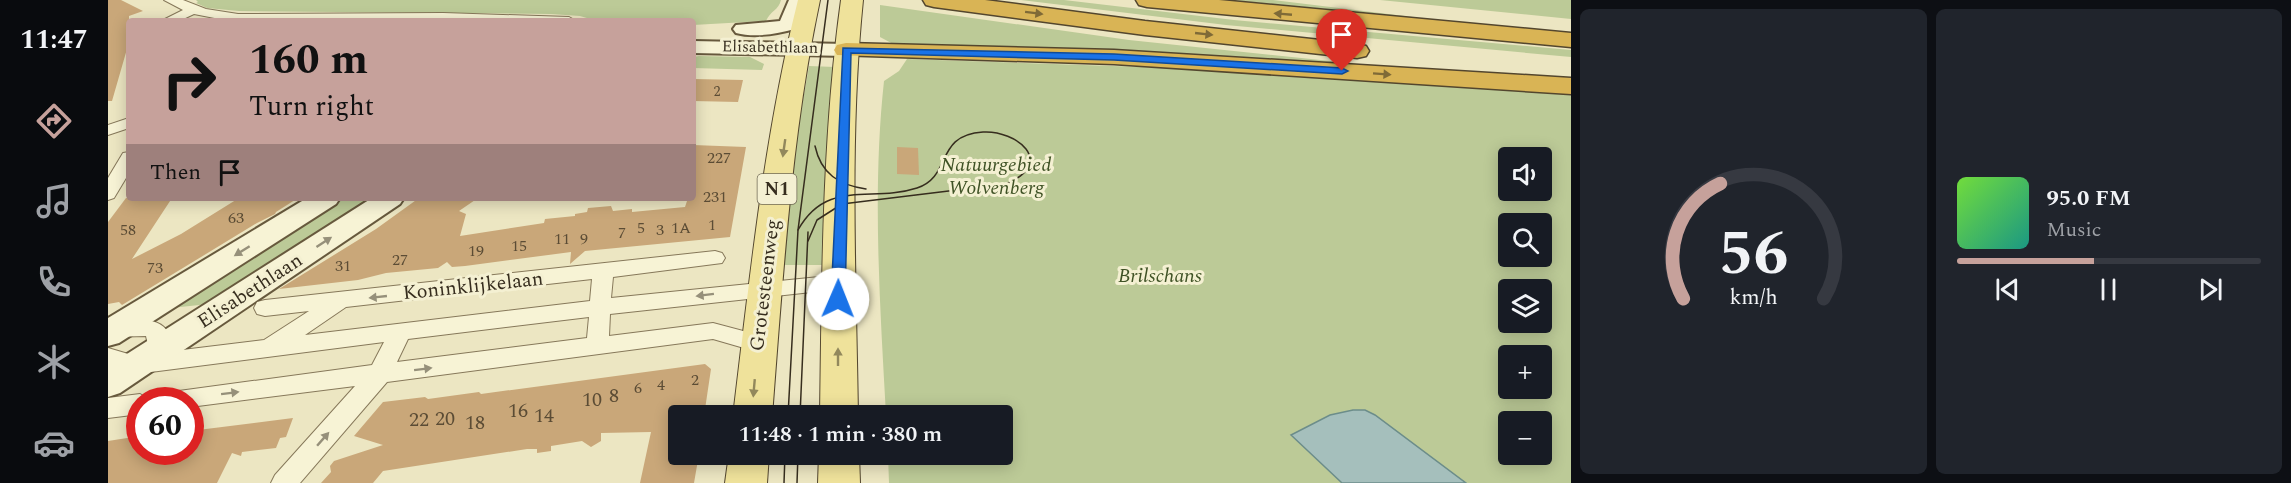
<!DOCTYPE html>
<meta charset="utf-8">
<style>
:root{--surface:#171b24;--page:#20242c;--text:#f1f3f6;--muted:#9ea1a6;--line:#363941;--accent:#c6a19b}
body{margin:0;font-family:Spectral,serif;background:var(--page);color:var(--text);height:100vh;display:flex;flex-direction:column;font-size:22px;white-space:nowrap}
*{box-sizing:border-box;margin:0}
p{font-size:20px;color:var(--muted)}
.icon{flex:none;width:33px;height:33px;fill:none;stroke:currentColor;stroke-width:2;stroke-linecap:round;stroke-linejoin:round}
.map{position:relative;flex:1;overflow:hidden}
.side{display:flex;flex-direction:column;gap:9px;padding:9px;background:#0d0f14;width:720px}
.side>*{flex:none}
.banner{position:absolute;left:18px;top:18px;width:570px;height:183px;border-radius:6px;box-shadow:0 3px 15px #0003;background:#c6a19b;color:#111;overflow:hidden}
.buttons{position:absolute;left:1390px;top:147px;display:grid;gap:12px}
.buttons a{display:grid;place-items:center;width:54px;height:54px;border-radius:6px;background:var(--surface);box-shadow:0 3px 15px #0003;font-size:30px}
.speed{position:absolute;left:18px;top:387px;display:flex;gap:12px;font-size:30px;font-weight:700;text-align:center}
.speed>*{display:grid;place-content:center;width:78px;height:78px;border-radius:50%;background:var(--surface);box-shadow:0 3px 15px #0003;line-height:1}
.speed .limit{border:9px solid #d22;background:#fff;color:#111}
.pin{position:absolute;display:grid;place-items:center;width:51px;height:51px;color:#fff;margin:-62px -26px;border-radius:50% 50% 50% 0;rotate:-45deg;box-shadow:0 0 6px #0007}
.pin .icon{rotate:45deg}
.me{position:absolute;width:66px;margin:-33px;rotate:1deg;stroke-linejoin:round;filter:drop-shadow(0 0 4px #0008)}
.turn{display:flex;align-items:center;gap:21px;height:126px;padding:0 24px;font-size:27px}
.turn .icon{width:78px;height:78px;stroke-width:2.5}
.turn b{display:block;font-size:42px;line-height:51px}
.then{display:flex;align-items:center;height:57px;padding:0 24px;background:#0003;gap:12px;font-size:22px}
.side .card{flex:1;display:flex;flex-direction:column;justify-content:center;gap:9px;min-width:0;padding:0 21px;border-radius:9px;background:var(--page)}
.side .dial{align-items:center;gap:0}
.dial svg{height:156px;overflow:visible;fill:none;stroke:var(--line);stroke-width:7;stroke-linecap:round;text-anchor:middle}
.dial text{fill:var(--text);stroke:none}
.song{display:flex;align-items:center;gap:18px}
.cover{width:72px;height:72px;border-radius:9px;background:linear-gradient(135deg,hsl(100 70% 55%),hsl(170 70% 35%))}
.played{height:6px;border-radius:3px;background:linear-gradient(90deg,var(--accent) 45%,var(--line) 45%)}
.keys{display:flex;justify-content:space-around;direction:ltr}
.side .tiles{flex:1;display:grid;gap:9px;grid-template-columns:repeat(2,1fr)}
.trip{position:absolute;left:560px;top:405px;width:345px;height:60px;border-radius:6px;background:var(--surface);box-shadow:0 3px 15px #0003;font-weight:600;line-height:60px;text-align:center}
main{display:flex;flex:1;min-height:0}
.dock{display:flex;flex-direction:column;width:108px;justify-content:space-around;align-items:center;background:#090b0e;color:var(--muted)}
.dock .icon{width:42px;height:42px}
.dock .selected{color:var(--accent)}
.dock b{font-size:27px;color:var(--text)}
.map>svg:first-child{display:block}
.green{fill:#bcca97;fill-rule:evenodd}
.water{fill:#a5bfbc;stroke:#6c8d8a;stroke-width:1.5}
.building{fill:#c9a779}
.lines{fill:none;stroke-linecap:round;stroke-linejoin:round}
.street-casing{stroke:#86785a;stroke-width:2}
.secondary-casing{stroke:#67593d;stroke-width:4}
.primary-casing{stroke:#53462e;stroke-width:2}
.highway-casing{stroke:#53462e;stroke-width:3}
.street{fill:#f7f3d5;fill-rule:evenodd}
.secondary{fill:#f7f3d5;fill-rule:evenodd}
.primary{fill:#efe29b;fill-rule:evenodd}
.highway{fill:#d9b455;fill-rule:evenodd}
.tram{stroke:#362d1e;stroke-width:1.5}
.oneway{fill:#7f6a37}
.oneway2{fill:#92885c}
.oneway3{fill:#96907a}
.route{fill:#1a73e8;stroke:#114b97;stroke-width:1.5}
.labels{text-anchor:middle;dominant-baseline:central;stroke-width:6;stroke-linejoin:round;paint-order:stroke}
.far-number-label{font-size:14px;fill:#5b4c35}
.far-street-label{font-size:16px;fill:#362d1e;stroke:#f4f0d2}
.number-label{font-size:16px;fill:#5b4c35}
.shield{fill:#f4f0d2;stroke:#6f6854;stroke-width:1.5}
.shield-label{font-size:18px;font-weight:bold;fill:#362d1e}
.park-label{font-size:20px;font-style:italic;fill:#3f5225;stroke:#f4f0d2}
.street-label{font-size:20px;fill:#362d1e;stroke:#f4f0d2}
.near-number-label{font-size:20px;fill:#5b4c35}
</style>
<main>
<nav class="dock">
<b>11:47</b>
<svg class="icon selected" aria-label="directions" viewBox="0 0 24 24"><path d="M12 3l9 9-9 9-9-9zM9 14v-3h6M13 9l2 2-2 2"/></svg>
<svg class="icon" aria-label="music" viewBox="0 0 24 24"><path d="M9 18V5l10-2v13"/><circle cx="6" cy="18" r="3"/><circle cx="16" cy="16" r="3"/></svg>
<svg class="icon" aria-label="phone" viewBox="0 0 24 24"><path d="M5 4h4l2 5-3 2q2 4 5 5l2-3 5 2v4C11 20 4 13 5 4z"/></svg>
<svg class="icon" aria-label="climate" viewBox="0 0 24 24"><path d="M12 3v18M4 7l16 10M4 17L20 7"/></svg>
<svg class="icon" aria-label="car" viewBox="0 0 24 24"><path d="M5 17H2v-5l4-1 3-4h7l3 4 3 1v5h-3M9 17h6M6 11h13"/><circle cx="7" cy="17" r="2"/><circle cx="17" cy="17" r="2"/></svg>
</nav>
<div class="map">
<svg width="1463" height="483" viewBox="0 0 1463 483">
<rect width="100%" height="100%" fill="#ece6c2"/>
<g class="green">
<path d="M88,0H673C671,10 662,11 658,21L585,25V21H489L472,16L443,14L131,11L99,8L88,3L90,2Z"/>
<path d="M913,0H956L1126,20L1463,50V57L1118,25Z"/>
<path d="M1123,0H1165L1313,18Z"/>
<path d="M1272,0H1463V19Z"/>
<path d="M772,5L1021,40L1299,69L787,45L772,37Z"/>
<path d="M591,56L642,57L656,64L654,70L585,68V57Z"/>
<path d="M799,59L1064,68L1463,93V483H781L780,455L894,454V416L778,415C772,305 764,191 776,81L791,71ZM1401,158H1434V190H1401ZM1401,224H1434V256H1401ZM1401,290H1434V322H1401ZM1401,356H1434V388H1401ZM1401,422H1434V454H1401Z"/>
<path d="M701,66L727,67L715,265H675L684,162Z"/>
<path d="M229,198H272L110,303L63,308Z"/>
</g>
<path class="water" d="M1245,410H1257L1267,415L1358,483H1234L1183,435L1222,415Z"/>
<g class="building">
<path d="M0,0H13L35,11L21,16V42L4,101H0Z"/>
<path d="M585,79L635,80L630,102L585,101Z"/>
<path d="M585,145L638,147L622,237L477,251L462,264L463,252L357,266L344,267L339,262L330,268L278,273L250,280L171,289L268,229L311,198H370L351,211L358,214L352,236L436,223L437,219L467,216V214L479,212L480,208L503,206L505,211L524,209V212L577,207L580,198H585Z"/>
<path d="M789,147L810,148L811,175L789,174Z"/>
<path d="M18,198H64L24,259L73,234L131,198H190L168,212L167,214L149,223L14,305L11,302L0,304V222Z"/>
<path d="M597,364L603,369L596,416H570V454H591L586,483H532L543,432L493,433V441L483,447L474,441L443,446V451L429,453V449H419L275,471L265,483H213L223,472L222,466L226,461L275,445L246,436L275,402L317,397L320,399L371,392L373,394Z"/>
<path d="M185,418L178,437L172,438L168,448L134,452L133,456L124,453L109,483H0V441L32,436V452H82V431Z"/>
</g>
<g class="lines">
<defs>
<g id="street">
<path d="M56,0H75L98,9L130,14L335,13L461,17L468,21H122L86,14L71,21H53L75,10Z"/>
<path d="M21,118V128L0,135V125Z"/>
<path d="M21,152V173L6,198L0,200V178L15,153Z"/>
<path d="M607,251L614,253L617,258L614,263L505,277L503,298L731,275L738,277L741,282L738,287L731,289L502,314L501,336L605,323L658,337L661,343L658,349L650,352L605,339L279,382L192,483H163L167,475L247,386L82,407V400H52L56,393L264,365L276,342L27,374L0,383V348L27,356L42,354L38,336L0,337V321C23,320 65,312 62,347L66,351L156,340L201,311L157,316L149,314L146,308L149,302L157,300ZM484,279L482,301L197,335L238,307ZM481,317L479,338L289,362L300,339Z"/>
<path d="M32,394L42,400H32V414L0,418V398Z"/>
</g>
<g id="secondary">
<path d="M681,0H701L687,29C668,34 647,38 628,33L625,29L628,25L672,21Z"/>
<path d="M585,41L738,44L745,46L749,50L745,54L738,56L585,53Z"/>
<path d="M199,198H232L228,204L11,343L0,346V318Z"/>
<path d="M264,198H296L292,204L12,393L0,397V366Z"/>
</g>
<g id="primary">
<path d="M690,0H712C683,136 675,277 664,416H625C642,277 656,136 690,0Z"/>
<path d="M733,0H755C741,138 748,277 750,416H712C714,277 714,137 733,0Z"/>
<path d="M621,454H661L659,483H617Z"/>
<path d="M711,454H751L752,483H710Z"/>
</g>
<g id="highway">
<path d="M815,0H877L1037,21L1249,44L1258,46L1261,51L1258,56L1249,58L1037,35L826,7L818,5Z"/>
<path d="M1028,0H1111L1463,33V47L1039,7L1031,5Z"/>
<path d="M738,43L1006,50L1463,78V94L1006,64L729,55L726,50L729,45Z"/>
</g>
</defs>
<use href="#street" class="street-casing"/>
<use href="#secondary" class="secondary-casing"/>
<use href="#primary" class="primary-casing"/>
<use href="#highway" class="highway-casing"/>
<use href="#street" class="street"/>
<use href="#secondary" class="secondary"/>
<use href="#primary" class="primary"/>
<use href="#highway" class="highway"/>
<g class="tram">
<path d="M707,146C713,174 731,185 758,189"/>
<path d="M690,230C719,178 763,203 809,188C845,176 826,135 875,132C908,130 949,162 898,184L734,204L709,220L700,241"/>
<path d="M680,416L690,230L720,0"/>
<path d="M692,416L700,232"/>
<path d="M676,483L677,454"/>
<path d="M689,483L690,454"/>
</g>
</g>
<defs><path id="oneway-solid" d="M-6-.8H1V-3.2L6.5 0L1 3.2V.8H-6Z" transform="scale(1.5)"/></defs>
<g class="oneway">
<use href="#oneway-solid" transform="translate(926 13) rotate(7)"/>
<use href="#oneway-solid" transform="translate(1175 14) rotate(-175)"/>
<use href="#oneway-solid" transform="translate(1096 34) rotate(6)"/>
<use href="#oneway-solid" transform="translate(1274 74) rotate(4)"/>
</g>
<g class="oneway2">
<use href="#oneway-solid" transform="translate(676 148) rotate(98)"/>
<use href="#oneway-solid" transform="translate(730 357) rotate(-90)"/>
<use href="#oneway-solid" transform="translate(646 388) rotate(95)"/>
</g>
<g class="oneway3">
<use href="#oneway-solid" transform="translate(216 242) rotate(-33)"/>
<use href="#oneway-solid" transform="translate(134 251) rotate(148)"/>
<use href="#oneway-solid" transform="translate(597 295) rotate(173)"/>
<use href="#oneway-solid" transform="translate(270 297) rotate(174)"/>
<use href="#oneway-solid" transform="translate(315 369) rotate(-7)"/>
<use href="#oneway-solid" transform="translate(122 393) rotate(-7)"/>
<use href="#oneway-solid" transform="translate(215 439) rotate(-49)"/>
</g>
<path class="route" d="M735,48L1006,54L1234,68L1240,71L1234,74L1006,60L743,53L737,299L730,305L723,299Z"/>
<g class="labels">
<g class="far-number-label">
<text x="609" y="91">2</text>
</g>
<g class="far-street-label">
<text transform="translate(662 47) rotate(1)">Elisabethlaan</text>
</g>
<g class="number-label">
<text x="611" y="158">227</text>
<text x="607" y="197">231</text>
<text x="128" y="218">63</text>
<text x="604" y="225">1</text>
<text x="533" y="228">5</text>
<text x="573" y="228">1A</text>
<text x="20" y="230">58</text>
<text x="552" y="230">3</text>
<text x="514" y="233">7</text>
<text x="454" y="239">11</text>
<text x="476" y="239">9</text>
<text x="411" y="246">15</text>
<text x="368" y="251">19</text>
<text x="292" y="260">27</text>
<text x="235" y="266">31</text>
<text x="47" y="268">73</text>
<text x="587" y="380">2</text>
<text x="553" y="385">4</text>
<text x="530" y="388">6</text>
</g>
<rect class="shield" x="649.5" y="174" width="39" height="30" rx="4.5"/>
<g class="shield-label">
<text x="669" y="189">N1</text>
</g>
<g class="park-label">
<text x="888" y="165">Natuurgebied<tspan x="888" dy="23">Wolvenberg</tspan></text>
<text x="1052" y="276">Brilschans</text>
</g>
<g class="street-label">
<text transform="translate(657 285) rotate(-83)">Grotesteenweg</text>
<text transform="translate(365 286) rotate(-6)">Koninklijkelaan</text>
<text transform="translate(142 291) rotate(-33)">Elisabethlaan</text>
</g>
<g class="near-number-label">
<text x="506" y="396">8</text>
<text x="484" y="400">10</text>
<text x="410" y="411">16</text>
<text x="436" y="416">14</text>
<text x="337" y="419">20</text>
<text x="311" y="420">22</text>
<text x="367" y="423">18</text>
</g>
</g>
</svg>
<div class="buttons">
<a><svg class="icon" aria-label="sound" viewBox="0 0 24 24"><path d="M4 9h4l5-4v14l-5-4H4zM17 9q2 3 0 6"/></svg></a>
<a><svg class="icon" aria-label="search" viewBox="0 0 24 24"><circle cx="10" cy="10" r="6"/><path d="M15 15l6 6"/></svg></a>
<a><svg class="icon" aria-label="layers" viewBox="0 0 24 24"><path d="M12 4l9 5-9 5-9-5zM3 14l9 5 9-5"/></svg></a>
<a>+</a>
<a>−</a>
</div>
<div class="speed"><div class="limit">60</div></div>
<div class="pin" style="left:1234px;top:71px;background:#d93025"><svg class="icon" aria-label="arrive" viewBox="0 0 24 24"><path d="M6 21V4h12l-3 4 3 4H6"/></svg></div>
<svg class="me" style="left:730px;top:299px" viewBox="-20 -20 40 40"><circle r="19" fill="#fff"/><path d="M0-13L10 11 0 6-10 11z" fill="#1a73e8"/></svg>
<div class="trip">11:48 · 1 min · 380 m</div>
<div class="banner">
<div class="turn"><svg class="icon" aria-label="right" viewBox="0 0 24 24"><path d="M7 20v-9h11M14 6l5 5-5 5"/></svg><div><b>160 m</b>Turn right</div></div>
<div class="then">Then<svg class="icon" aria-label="arrive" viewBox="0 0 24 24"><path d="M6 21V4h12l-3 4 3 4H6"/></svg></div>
</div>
</div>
<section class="side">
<div class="tiles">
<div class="card dial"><svg viewBox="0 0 100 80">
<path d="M14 69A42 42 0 1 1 86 69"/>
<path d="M14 69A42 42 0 0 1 33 10" stroke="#c6a19b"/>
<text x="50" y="56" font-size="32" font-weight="700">56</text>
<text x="50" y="72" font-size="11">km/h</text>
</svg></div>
<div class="card">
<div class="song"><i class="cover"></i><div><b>95.0 FM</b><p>Music</p></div></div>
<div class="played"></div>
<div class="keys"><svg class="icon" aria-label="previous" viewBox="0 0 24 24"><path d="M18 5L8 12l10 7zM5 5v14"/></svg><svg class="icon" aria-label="pause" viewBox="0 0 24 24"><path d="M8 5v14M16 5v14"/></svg><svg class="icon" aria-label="next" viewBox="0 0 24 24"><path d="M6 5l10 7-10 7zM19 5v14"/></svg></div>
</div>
</div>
</section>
</main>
